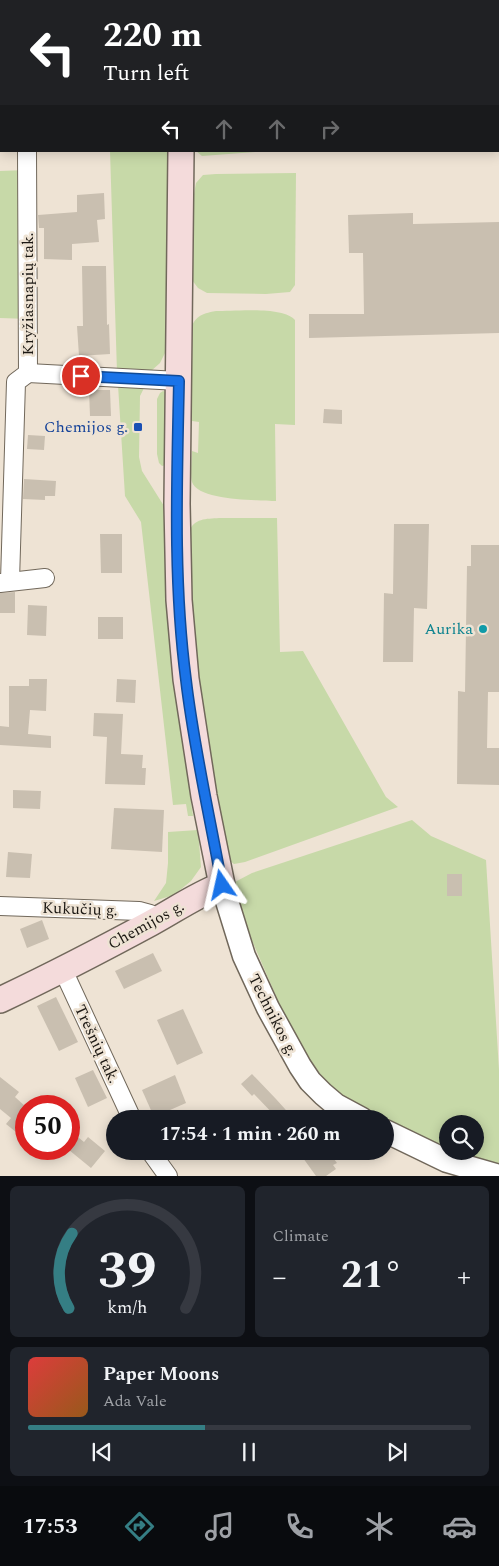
<!DOCTYPE html>
<meta charset="utf-8">
<style>
:root{--surface:#171b24;--page:#20242c;--text:#f1f3f6;--muted:#9ea1a6;--line:#363941;--accent:#357e84}
body{margin:0;font-family:Spectral,serif;background:var(--page);color:var(--text);height:100vh;display:flex;flex-direction:column;font-size:19px;white-space:nowrap}
*{box-sizing:border-box;margin:0}
p{font-size:16px;color:var(--muted)}
.icon{flex:none;width:28px;height:28px;fill:none;stroke:currentColor;stroke-width:2;stroke-linecap:round;stroke-linejoin:round}
.map{position:relative;height:1176px;overflow:hidden}
.panel{display:flex;flex-direction:column;gap:10px;padding:10px;background:#0d0f14;flex:1}
.panel>*{flex:none}
.top-card{position:absolute;left:0px;top:0px;width:500px;height:152px;box-shadow:0 2px 12px #0003;background:#202124;color:#fff;overflow:hidden}
.tools{position:absolute;left:439px;top:1115px;display:grid;gap:10px}
.tools a{display:grid;place-items:center;width:45px;height:45px;border-radius:50%;background:var(--surface);box-shadow:0 2px 12px #0003;font-size:25px}
.speed{position:absolute;left:15px;top:1095px;display:flex;gap:10px;font-size:25px;font-weight:700;text-align:center}
.speed>*{display:grid;place-content:center;width:65px;height:65px;border-radius:50%;background:var(--surface);box-shadow:0 2px 12px #0003;line-height:1}
.speed .limit{border:8px solid #d22;background:#fff;color:#111}
.pin{position:absolute;display:grid;place-items:center;width:42px;height:42px;color:#fff;margin:-21px;border:2px solid #fff;border-radius:50%;box-shadow:0 1px 5px #0007}
.me{position:absolute;width:55px;margin:-28px;rotate:349deg;stroke-linejoin:round;filter:drop-shadow(0 0 4px #0008)}
.turn{display:flex;align-items:center;gap:18px;height:105px;padding:0 20px;font-size:22px}
.turn .icon{width:65px;height:65px;stroke-width:2.5}
.turn b{display:block;font-size:35px;line-height:42px}
.lanes{display:flex;align-items:center;height:48px;padding:0 20px;background:#0003;justify-content:center;gap:25px;direction:ltr}
.lanes .off{opacity:.35}
.big{font-size:38px;font-weight:700;line-height:1.1}
.panel .tile{flex:1;display:flex;flex-direction:column;justify-content:center;gap:8px;min-width:0;padding:0 18px;border-radius:8px;background:var(--page)}
.panel .dial{align-items:center;gap:0}
.dial svg{height:130px;overflow:visible;fill:none;stroke:var(--line);stroke-width:7;stroke-linecap:round;text-anchor:middle}
.dial text{fill:var(--text);stroke:none}
.song{display:flex;align-items:center;gap:15px}
.cover{width:60px;height:60px;border-radius:8px;background:linear-gradient(135deg,hsl(0 70% 55%),hsl(30 70% 35%))}
.played{height:5px;border-radius:2px;background:linear-gradient(90deg,var(--accent) 40%,var(--line) 40%)}
.keys{display:flex;justify-content:space-around;direction:ltr}
.heat{display:flex;justify-content:space-between;align-items:center;font-size:28px;direction:ltr}
.panel .tiles{flex:1;display:grid;gap:10px;grid-template-columns:1fr 1fr}
.tile:last-child{grid-column:span 2}
.trip{position:absolute;left:106px;top:1110px;width:288px;height:50px;border-radius:25px;background:var(--surface);box-shadow:0 2px 12px #0003;font-weight:700;line-height:50px;text-align:center}
.menu{display:flex;height:80px;justify-content:space-around;align-items:center;background:#090b0e;color:var(--muted)}
.menu .icon{width:35px;height:35px}
.menu .current{color:var(--accent)}
.menu b{font-size:22px;color:var(--text)}
.map>svg:first-child{display:block}
.green{fill:#c7d9a8}
.building{fill:#c9bfb0}
.lines{fill:none;stroke-linecap:round;stroke-linejoin:round}
.minor-casing{stroke:#71685b;stroke-width:20}
.tertiary-casing{stroke:#71685b;stroke-width:25}
.secondary-casing{stroke:#71685b;stroke-width:28}
.minor{stroke:#fff;stroke-width:18}
.tertiary{stroke:#fff;stroke-width:22}
.secondary{stroke:#f4dbdb;stroke-width:25}
.route-casing{stroke:#114b97;stroke-width:12}
.route{stroke:#1a73e8;stroke-width:9}
.transit-dot{fill:#1a4fb4;stroke:#eee3d4;stroke-width:2}
.culture-dot{fill:#0f9aa8;stroke:#eee3d4;stroke-width:2}
.labels{text-anchor:middle;dominant-baseline:central;stroke-width:5;stroke-linejoin:round;paint-order:stroke}
.street-label{font-size:16px;fill:#1c1813;stroke:#eee3d4}
.transit-label{font-size:16px;fill:#164399;stroke:#eee3d4;text-anchor:end}
.culture-label{font-size:16px;fill:#0d838f;stroke:#eee3d4;text-anchor:end}
</style>
<div class="map">
<svg width="499" height="1176" viewBox="0 0 499 1176">
<rect width="100%" height="100%" fill="#eee3d4"/>
<g class="green">
<path d="M110,151H169L167,349L160,363L151,371L117,372Z"/>
<path d="M196,151H255V152L202,156Z"/>
<path d="M27,170L29,319L0,318V171Z"/>
<path d="M296,173L295,285L290,292L266,294L207,293L198,288L192,280L193,199L196,183L203,175L216,174Z"/>
<path d="M216,311C234,311 284,306 295,320V425L275,424L276,501C259,500 198,501 192,482C190,476 192,459 192,451L198,453L199,422L192,421L190,330C196,316 200,314 216,311Z"/>
<path d="M118,385L145,386L140,396L139,457L142,471L164,506L170,649L193,816H188L186,804L173,805L141,522L125,496Z"/>
<path d="M163,391L166,392V465L162,466L159,463L157,454V399L160,393Z"/>
<path d="M219,518H277L280,652L303,651L386,797L398,807L245,862L234,864L226,858L197,685L191,599L189,532C194,518 206,519 219,518Z"/>
<path d="M412,820L431,836L486,860L499,1070V1166L448,1151H475V1124H448V1151L385,1121V1119H382L347,1100L323,1078L292,1033L250,936L233,883L252,873Z"/>
<path d="M198,830L201,867L191,881L174,895L154,901L166,883L168,863V832Z"/>
</g>
<g class="building">
<path d="M104,193L105,219L97,220L99,242L72,244V260L44,259V228H39L38,215L77,212V195Z"/>
<path d="M413,213V224L499,222V333L309,338V314H364L363,253H349L348,215Z"/>
<path d="M82,266H106L107,325L109,324L110,354L79,356L77,326H83Z"/>
<path d="M89,390H110L111,416H90Z"/>
<path d="M324,409L342,410V424L323,423Z"/>
<path d="M28,435L45,436L44,450L27,449Z"/>
<path d="M24,479L56,481L55,496H45V500L23,499Z"/>
<path d="M394,524H429L427,609L414,608L413,662H383L384,593L393,594Z"/>
<path d="M100,534H122V573H101Z"/>
<path d="M471,545H499V692H488L487,748H499V785L457,784L458,691L465,692L467,566H471Z"/>
<path d="M15,592V613H0V593Z"/>
<path d="M28,605L47,606L46,636L27,635Z"/>
<rect x="98" y="617" width="25" height="22"/>
<path d="M29,679H47L46,711L30,710L28,734L51,736V748L0,745V726L9,727V686H29Z"/>
<path d="M117,679L136,680L135,703L116,702Z"/>
<path d="M94,713L123,714L121,754L143,755L142,768H146L145,785L105,784L107,737L93,736Z"/>
<path d="M13,790L41,791L40,809L13,808Z"/>
<path d="M114,808L164,810L162,852L111,849Z"/>
<path d="M8,852L32,854L30,878L6,877Z"/>
<rect x="447" y="874" width="15" height="22"/>
<path d="M42,920L49,939L27,948L20,929Z"/>
<path d="M153,953L162,971L124,989L115,971Z"/>
<path d="M56,997L78,1042L59,1051L37,1006Z"/>
<path d="M183,1009L203,1053L177,1065L157,1020Z"/>
<path d="M93,1070L107,1098L88,1107L75,1078Z"/>
<path d="M252,1074L276,1099L294,1119H278L254,1094L252,1096L241,1084Z"/>
<path d="M175,1075L186,1103L154,1117L142,1090Z"/>
<path d="M0,1077L19,1092L15,1097L26,1107V1140L6,1124L11,1118L0,1109Z"/>
<path d="M69,1130L84,1142L88,1137L105,1151L91,1168L69,1150Z"/>
<path d="M298,1151H328L337,1163L333,1165L336,1169L326,1176H316Z"/>
</g>
<g class="lines">
<defs>
<g id="minor">
<path d="M26,0V1"/>
<path d="M28,373L179,381"/>
<path d="M10,581L16,382L28,373L27,151"/>
<path d="M0,583L45,578"/>
<path d="M0,906L139,911L150,914L153,922"/>
<path d="M63,970L132,1119"/>
<path d="M150,1151L168,1176"/>
</g>
<g id="tertiary">
<path d="M222,885L244,956L268,1008L300,1066L310,1081L323,1094L336,1105L362,1119"/>
<path d="M385,1131L447,1161L499,1176"/>
</g>
<g id="secondary">
<path d="M182,1V0"/>
<path d="M0,1000C51,976 101,950 151,923C175,910 196,895 222,885L204,796L186,679L179,600L177,504L181,151"/>
</g>
</defs>
<use href="#minor" class="minor-casing"/>
<use href="#tertiary" class="tertiary-casing"/>
<use href="#secondary" class="secondary-casing"/>
<use href="#minor" class="minor"/>
<use href="#tertiary" class="tertiary"/>
<use href="#secondary" class="secondary"/>
</g>
<g class="lines">
<defs>
<path id="route" d="M81,376L179,381C177,480 173,581 186,680C194,749 210,817 222,885"/>
</defs>
<use href="#route" class="route-casing"/>
<use href="#route" class="route"/>
</g>
<rect class="transit-dot" x="133" y="422" width="10" height="10" rx="2.5"/>
<circle class="culture-dot" cx="483" cy="629" r="5"/>
<g class="labels">
<g class="street-label">
<text transform="translate(28 294) rotate(-90)">Kryžiasnapių tak.</text>
<text transform="translate(80 909) rotate(2)">Kukučių g.</text>
<text transform="translate(146 925) rotate(-29)">Chemijos g.</text>
<text transform="translate(273 1015) rotate(63)">Technikos g.</text>
<text transform="translate(97 1044) rotate(65)">Trešnių tak.</text>
</g>
<g class="transit-label">
<text x="128" y="427">Chemijos g.</text>
</g>
<g class="culture-label">
<text x="473" y="629">Aurika</text>
</g>
</g>
</svg>
<div class="tools">
<a><svg class="icon" aria-label="search" viewBox="0 0 24 24"><circle cx="10" cy="10" r="6"/><path d="M15 15l6 6"/></svg></a>
</div>
<div class="speed"><div class="limit">50</div></div>
<div class="pin" style="left:81px;top:376px;background:#d93025"><svg class="icon" aria-label="arrive" viewBox="0 0 24 24"><path d="M6 21V4h12l-3 4 3 4H6"/></svg></div>
<svg class="me" style="left:222px;top:885px" viewBox="-20 -20 40 40"><path d="M0-17L14 15 0 8-14 15z" fill="#1a73e8" stroke="#fff" stroke-width="4"/></svg>
<div class="trip">17:54 · 1 min · 260 m</div>
<div class="top-card">
<div class="turn"><svg class="icon" aria-label="left" viewBox="0 0 24 24"><path d="M17 20v-9H6M10 6l-5 5 5 5"/></svg><div><b>220 m</b>Turn left</div></div>
<div class="lanes"><svg class="icon" aria-label="left" viewBox="0 0 24 24"><path d="M17 20v-9H6M10 6l-5 5 5 5"/></svg><svg class="icon off" aria-label="ahead" viewBox="0 0 24 24"><path d="M12 20V5M6 11l6-6 6 6"/></svg><svg class="icon off" aria-label="ahead" viewBox="0 0 24 24"><path d="M12 20V5M6 11l6-6 6 6"/></svg><svg class="icon off" aria-label="right" viewBox="0 0 24 24"><path d="M7 20v-9h11M14 6l5 5-5 5"/></svg></div>
</div>
</div>
<section class="panel">
<div class="tiles">
<div class="tile dial"><svg viewBox="0 0 100 80">
<path d="M14 69A42 42 0 1 1 86 69"/>
<path d="M14 69A42 42 0 0 1 16 23" stroke="#357e84"/>
<text x="50" y="56" font-size="32" font-weight="700">39</text>
<text x="50" y="72" font-size="11">km/h</text>
</svg></div>
<div class="tile"><p>Climate</p>
<div class="heat"><a>−</a><b class="big">21°</b><a>+</a></div>
</div>
<div class="tile">
<div class="song"><i class="cover"></i><div><b>Paper Moons</b><p>Ada Vale</p></div></div>
<div class="played"></div>
<div class="keys"><svg class="icon" aria-label="previous" viewBox="0 0 24 24"><path d="M18 5L8 12l10 7zM5 5v14"/></svg><svg class="icon" aria-label="pause" viewBox="0 0 24 24"><path d="M8 5v14M16 5v14"/></svg><svg class="icon" aria-label="next" viewBox="0 0 24 24"><path d="M6 5l10 7-10 7zM19 5v14"/></svg></div>
</div>
</div>
</section>
<nav class="menu">
<b>17:53</b>
<svg class="icon current" aria-label="directions" viewBox="0 0 24 24"><path d="M12 3l9 9-9 9-9-9zM9 14v-3h6M13 9l2 2-2 2"/></svg>
<svg class="icon" aria-label="music" viewBox="0 0 24 24"><path d="M9 18V5l10-2v13"/><circle cx="6" cy="18" r="3"/><circle cx="16" cy="16" r="3"/></svg>
<svg class="icon" aria-label="phone" viewBox="0 0 24 24"><path d="M5 4h4l2 5-3 2q2 4 5 5l2-3 5 2v4C11 20 4 13 5 4z"/></svg>
<svg class="icon" aria-label="climate" viewBox="0 0 24 24"><path d="M12 3v18M4 7l16 10M4 17L20 7"/></svg>
<svg class="icon" aria-label="car" viewBox="0 0 24 24"><path d="M5 17H2v-5l4-1 3-4h7l3 4 3 1v5h-3M9 17h6M6 11h13"/><circle cx="7" cy="17" r="2"/><circle cx="17" cy="17" r="2"/></svg>
</nav>
